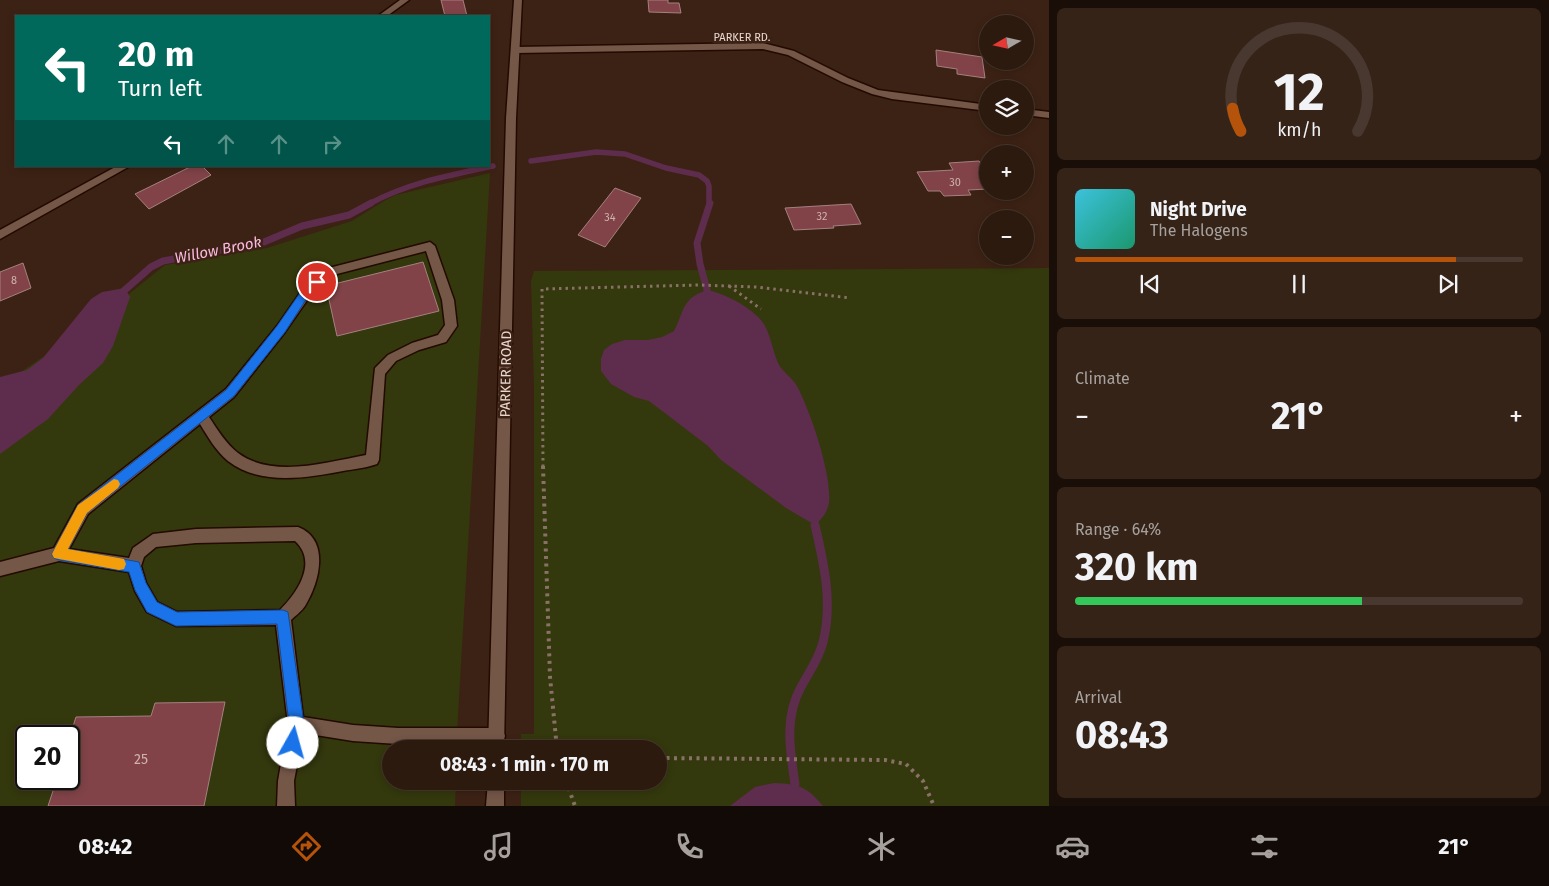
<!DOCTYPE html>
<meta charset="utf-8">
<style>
:root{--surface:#2d1a0f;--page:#352318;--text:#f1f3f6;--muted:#a7a19e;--line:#48382f;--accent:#b45309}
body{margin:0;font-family:"Fira Sans",sans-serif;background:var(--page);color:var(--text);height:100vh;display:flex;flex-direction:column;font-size:19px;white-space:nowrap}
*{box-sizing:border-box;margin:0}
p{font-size:16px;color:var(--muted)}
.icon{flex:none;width:28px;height:28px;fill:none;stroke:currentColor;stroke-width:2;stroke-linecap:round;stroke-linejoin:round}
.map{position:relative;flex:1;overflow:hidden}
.side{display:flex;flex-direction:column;gap:8px;padding:8px;background:#190e08;width:500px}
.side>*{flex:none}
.hud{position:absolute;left:15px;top:15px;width:475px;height:152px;border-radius:0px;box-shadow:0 2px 8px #0003,0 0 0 1px var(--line);background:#00695c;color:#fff;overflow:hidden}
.needle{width:32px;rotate:261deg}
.tools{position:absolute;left:979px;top:15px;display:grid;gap:10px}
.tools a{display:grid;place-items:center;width:55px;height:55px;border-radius:50%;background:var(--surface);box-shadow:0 2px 8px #0003,0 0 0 1px var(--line);font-size:25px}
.speed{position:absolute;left:15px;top:725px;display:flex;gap:10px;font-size:25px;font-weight:700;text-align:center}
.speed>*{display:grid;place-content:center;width:65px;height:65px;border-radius:50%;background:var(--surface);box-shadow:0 2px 8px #0003,0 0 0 1px var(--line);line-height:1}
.speed .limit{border:2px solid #111;border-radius:8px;background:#fff;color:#111}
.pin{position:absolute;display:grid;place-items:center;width:42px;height:42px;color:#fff;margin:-21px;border:2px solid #fff;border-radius:50%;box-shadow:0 1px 5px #0007}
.me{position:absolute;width:55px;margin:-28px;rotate:7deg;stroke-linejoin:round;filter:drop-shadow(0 0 4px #0008)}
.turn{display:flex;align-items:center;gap:18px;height:105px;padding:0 20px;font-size:22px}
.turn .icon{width:65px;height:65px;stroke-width:2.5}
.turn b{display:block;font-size:35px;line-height:42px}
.lanes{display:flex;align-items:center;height:48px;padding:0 20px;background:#0003;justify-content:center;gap:25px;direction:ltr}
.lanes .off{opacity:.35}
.big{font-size:38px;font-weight:700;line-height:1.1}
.side .tile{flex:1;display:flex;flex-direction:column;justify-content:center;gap:8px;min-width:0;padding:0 18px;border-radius:8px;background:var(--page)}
.side .dial{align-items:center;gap:0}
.dial svg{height:130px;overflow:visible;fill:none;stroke:var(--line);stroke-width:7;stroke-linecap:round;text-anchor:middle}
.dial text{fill:var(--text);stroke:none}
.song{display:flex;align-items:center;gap:15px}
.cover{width:60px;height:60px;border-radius:8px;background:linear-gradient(135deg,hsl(190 70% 55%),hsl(160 70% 35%))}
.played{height:5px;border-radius:2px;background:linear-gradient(90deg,var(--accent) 85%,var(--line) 85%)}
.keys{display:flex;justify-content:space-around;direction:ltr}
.heat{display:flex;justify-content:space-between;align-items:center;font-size:28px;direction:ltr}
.charge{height:8px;border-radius:4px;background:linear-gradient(90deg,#34c759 64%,var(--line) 0)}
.trip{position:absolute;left:382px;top:740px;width:285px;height:50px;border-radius:25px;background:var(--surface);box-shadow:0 2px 8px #0003,0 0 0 1px var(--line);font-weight:700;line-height:50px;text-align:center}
.dock{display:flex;height:80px;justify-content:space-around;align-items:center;background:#120a06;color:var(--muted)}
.dock .icon{width:35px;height:35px}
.dock .current{color:var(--accent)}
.dock b{font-size:22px;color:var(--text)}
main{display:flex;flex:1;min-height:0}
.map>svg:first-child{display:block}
.green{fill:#34380d;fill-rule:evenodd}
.water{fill:#5e2c4c}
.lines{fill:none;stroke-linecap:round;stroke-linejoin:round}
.stream-far2{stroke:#5e2c4c;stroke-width:5.5}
.stream-far1{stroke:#5e2c4c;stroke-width:7}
.stream{stroke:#5e2c4c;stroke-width:9}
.building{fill:#814348;stroke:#a58081}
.service-casing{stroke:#220a01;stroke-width:3}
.minor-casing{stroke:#220a01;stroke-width:3}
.tertiary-casing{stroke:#220a01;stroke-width:3}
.path-far1{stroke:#887166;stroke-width:3;stroke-dasharray:2.5 4;stroke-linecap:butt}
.path{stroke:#887166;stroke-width:4;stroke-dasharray:3 4.5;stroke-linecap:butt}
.service{fill:#755748;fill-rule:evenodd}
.minor{fill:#755748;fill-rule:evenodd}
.tertiary{fill:#755748;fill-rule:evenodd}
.route{fill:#1a73e8;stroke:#114b97}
.slow{fill:#f59e0b}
.labels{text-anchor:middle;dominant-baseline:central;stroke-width:5;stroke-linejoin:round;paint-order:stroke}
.far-street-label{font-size:11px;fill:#e9d7cf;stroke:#3c2214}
.number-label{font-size:11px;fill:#cfb2ad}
.street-label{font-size:14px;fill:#e9d7cf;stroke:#3c2214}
.near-number-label{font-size:14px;fill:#cfb2ad}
.water-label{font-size:15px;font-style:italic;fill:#fcbae1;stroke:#3c2214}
</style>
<main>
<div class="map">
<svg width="1049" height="806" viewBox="0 0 1049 806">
<rect width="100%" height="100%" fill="#3c2214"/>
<g class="green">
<path d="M490,173L456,749H391V781H456L455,806H0V386L90,325L165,265L267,248L352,221L384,201L396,195ZM26,736H69V779H26Z"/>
<path d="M1049,268V806H521V781H659V749H521V734H534V387L531,281L534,271Z"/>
</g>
<g class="water">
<path d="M125,288L130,297L113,346L103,363L79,385L48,419L0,454V377L27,370L43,358L91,299L102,292Z"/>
<path d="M707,290C724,293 744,304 757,316C771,328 771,349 779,365C784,373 794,379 798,388C811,413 832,475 829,503C827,513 822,519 815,525L786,508L721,460L708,446L649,401L634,397L611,384L601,371V359L604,350L612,344L625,340H648L662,337L674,331C685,310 681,299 707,290Z"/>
<path d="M774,783C799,784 806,786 823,806H730L755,787Z"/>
</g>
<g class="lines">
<g class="stream-far2">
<path d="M531,161L596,152L625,154L666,168L699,175L707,181L709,186V204"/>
<path d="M369,204C408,183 450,175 493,166"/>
</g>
<g class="stream-far1">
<path d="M707,290L700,264L697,243L710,203"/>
<path d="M118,296L151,267L163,261L264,242L302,226L349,215L371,203"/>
</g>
<path class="stream" d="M795,784C790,750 784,718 801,687C809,672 819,659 823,642C833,603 824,564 815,525"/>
</g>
<g class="building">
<path d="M441,0H463L467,16H445Z"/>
<path d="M648,0H668V3H679L681,13L649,12Z"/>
<path d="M936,50L982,57L985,78L957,74V69L937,66Z"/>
<path d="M979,161L988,175V189L968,190L971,195L944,196L940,191H928L917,172L953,170L949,163Z"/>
<path d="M192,166H202L211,175L149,209L135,194Z"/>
<path d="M615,188L641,198L605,247L578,235Z"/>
<path d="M851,204L861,224L833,226L834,228L794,230L785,208Z"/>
<path d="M423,262L439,311L337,336L326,286Z"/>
<path d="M23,263L31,288L0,301V272Z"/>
<path d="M225,702L204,806H48L57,779H69V739L76,717L151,716L155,703Z"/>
</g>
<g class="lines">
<defs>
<path id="service" d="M430,242L435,246L454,300L457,326L446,342L419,350L396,361L385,374L379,460L377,464C366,468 354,469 343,471C306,478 260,486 228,461C216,451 208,437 200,424L88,514L69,549L129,558L133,548L153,534L196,529L298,527C331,540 319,583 305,606C302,611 295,616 291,620L303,717L353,725L398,728H497L503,730L505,736L503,742L497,744H398L353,741L303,733L294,781L295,806H277L278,781L288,724L276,625L176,626L147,612L135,591L129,572L59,561L0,576V562L54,548L78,504L226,389L277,326L302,290L325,269ZM426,251L442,300L445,325L438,335L412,343L388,355L375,368L366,455C327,462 273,479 238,453C226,444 217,429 209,417L234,397L285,332L310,296L333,275ZM295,541C318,562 298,592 280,610L177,612L157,602L146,583L141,566L144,557L156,547L196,543Z"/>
<g id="minor">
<path d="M763,43L794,51L848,78L878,90L988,105V111L892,99L872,94L842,82L788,55L763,49L515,53L511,50L515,47Z"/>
<path d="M1025,109L1049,112V118L1025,115Z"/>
</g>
<g id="tertiary">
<path d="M400,0H409L387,16H378Z"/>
<path d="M514,0H522L516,118L504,749H488L506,118Z"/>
<path d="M117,166H130L0,239V230Z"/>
<path d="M488,781H504V806H486Z"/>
</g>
</defs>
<use href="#service" class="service-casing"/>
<use href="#minor" class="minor-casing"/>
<use href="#tertiary" class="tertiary-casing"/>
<g class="path-far1">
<path d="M729,286L761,309"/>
<path d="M543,467L542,289L699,285L756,287L850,298"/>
</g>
<g class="path">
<path d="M543,466L550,677L557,749"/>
<path d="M659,758L885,760L906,764L923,781L934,806"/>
<path d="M566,781L575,806"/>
</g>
<use href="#service" class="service"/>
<use href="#minor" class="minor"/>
<use href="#tertiary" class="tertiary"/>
</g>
<path class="route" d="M317,279L321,280V285L309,295L285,332L234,396L87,513L68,549L139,562L146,583L157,602L177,612L283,610L288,612L304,724L298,748L293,750L287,748L285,743L289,724L277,624L176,626L147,612L135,590L129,572L59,560L54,558L52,554L78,505L226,390L277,326L302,290Z"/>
<path class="slow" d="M114,479L118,480L120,484L118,488L87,513L68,549L119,558L124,559L126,564L124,569L119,570L54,558L52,554L54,550L78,505Z"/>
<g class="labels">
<g class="far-street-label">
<text x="742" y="37">PARKER RD.</text>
</g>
<g class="number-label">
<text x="955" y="182">30</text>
<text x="822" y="216">32</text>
<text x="610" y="217">34</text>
<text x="14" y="280">8</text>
</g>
<g class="street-label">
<text transform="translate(506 374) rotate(-89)">PARKER ROAD</text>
</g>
<g class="near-number-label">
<text x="141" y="759">25</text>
</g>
<g class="water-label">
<text transform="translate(218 250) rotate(-11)">Willow Brook</text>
</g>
</g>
</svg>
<div class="tools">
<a><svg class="needle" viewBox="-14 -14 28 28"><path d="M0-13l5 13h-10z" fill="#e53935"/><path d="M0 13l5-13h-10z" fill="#a7a19e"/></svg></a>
<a><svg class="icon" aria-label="layers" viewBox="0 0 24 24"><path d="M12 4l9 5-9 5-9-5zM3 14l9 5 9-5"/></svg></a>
<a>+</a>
<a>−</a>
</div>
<div class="speed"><div class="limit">20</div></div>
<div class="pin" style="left:317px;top:282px;background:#d93025"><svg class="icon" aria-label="arrive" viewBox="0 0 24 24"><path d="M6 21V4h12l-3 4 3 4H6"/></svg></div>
<svg class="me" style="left:293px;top:743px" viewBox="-20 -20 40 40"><circle r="19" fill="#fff"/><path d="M0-13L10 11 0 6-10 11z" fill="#1a73e8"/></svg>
<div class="trip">08:43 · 1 min · 170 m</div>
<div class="hud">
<div class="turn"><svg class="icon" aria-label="left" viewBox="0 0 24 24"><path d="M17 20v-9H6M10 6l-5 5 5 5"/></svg><div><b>20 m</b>Turn left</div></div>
<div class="lanes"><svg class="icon" aria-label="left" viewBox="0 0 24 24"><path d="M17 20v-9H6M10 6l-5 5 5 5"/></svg><svg class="icon off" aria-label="ahead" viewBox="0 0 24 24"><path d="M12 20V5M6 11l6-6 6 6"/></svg><svg class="icon off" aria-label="ahead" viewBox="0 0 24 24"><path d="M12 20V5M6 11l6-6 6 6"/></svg><svg class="icon off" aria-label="right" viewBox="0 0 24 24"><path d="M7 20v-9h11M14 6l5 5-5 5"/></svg></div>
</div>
</div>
<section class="side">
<div class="tile dial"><svg viewBox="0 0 100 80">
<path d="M14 69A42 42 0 1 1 86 69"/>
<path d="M14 69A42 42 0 0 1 9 55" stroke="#b45309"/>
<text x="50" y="56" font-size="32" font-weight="700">12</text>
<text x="50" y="72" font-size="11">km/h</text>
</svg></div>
<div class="tile">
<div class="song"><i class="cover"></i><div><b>Night Drive</b><p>The Halogens</p></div></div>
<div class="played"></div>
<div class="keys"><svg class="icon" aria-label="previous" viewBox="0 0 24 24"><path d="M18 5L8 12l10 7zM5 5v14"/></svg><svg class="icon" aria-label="pause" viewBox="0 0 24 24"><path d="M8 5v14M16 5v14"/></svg><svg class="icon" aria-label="next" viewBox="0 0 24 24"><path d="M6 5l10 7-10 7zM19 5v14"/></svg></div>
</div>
<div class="tile"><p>Climate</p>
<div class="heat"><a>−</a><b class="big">21°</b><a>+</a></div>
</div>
<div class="tile"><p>Range · 64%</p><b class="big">320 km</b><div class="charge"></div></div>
<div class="tile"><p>Arrival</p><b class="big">08:43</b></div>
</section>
</main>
<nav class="dock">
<b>08:42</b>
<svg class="icon current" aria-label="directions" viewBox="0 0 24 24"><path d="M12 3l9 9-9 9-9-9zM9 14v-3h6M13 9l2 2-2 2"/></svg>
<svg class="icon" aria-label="music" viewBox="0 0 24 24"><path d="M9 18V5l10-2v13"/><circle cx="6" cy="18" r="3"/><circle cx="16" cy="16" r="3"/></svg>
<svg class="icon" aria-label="phone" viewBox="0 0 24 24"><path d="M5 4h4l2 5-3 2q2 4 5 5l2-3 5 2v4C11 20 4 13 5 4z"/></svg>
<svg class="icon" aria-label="climate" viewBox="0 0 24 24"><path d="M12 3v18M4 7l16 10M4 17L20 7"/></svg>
<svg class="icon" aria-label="car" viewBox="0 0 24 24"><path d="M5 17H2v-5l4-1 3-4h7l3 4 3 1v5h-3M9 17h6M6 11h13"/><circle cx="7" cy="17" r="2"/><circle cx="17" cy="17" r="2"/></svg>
<svg class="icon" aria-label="filters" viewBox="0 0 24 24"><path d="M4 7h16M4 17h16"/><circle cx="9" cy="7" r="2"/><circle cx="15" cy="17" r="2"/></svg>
<b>21°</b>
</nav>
